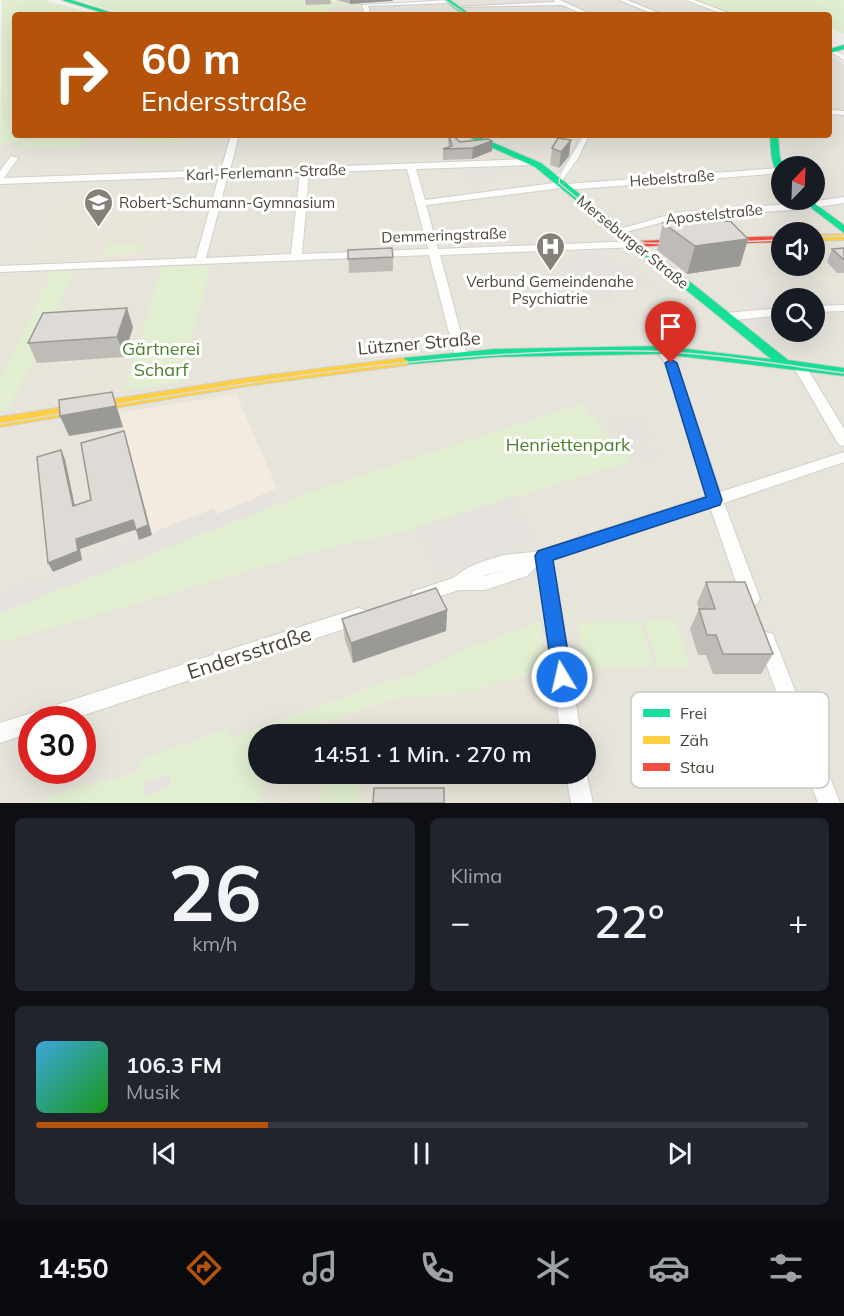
<!DOCTYPE html>
<html lang="de">
<meta charset="utf-8">
<style>
:root{--surface:#171b24;--page:#20242c;--text:#f1f3f6;--muted:#9ea1a6;--line:#363941;--accent:#b45309}
body{margin:0;font-family:Mulish,sans-serif;background:var(--page);color:var(--text);height:100vh;display:flex;flex-direction:column;font-size:22px;white-space:nowrap}
*{box-sizing:border-box;margin:0}
p{font-size:20px;color:var(--muted)}
.icon{flex:none;width:33px;height:33px;fill:none;stroke:currentColor;stroke-width:2;stroke-linecap:round;stroke-linejoin:round}
.map{position:relative;height:803px;overflow:hidden}
.panel{display:flex;flex-direction:column;gap:15px;padding:15px;background:#0d0f14;flex:1}
.panel>*{flex:none}
.guide{position:absolute;left:12px;top:12px;width:820px;height:126px;border-radius:6px;box-shadow:0 6px 24px #0002;background:#b45309;color:#fff;overflow:hidden}
.needle{width:39px;rotate:23deg}
.tools{position:absolute;left:771px;top:156px;display:grid;gap:12px}
.tools a{display:grid;place-items:center;width:54px;height:54px;border-radius:50%;background:var(--surface);box-shadow:0 6px 24px #0002;font-size:30px}
.speed{position:absolute;left:18px;top:706px;display:flex;gap:12px;font-size:30px;font-weight:700;text-align:center}
.speed>*{display:grid;place-content:center;width:78px;height:78px;border-radius:50%;background:var(--surface);box-shadow:0 6px 24px #0002;line-height:1}
.speed .limit{border:9px solid #d22;background:#fff;color:#111}
.pin{position:absolute;display:grid;place-items:center;width:51px;height:51px;color:#fff;margin:-62px -26px;border-radius:50% 50% 50% 0;rotate:-45deg;box-shadow:0 0 6px #0007}
.pin .icon{rotate:45deg}
.me{position:absolute;width:66px;margin:-33px;rotate:351deg;stroke-linejoin:round;filter:drop-shadow(0 0 4px #0008)}
.turn{display:flex;align-items:center;gap:21px;height:126px;padding:0 30px;font-size:27px}
.turn .icon{width:78px;height:78px;stroke-width:2.5}
.turn b{display:block;font-size:42px;line-height:51px}
.big{font-size:45px;font-weight:600;line-height:1.1}
.panel .card{flex:1;display:flex;flex-direction:column;justify-content:center;gap:9px;min-width:0;padding:0 21px;border-radius:9px;background:var(--page)}
.panel .dial{align-items:center;gap:0}
.dial b{font-size:78px;line-height:1}
.song{display:flex;align-items:center;gap:18px}
.cover{width:72px;height:72px;border-radius:9px;background:linear-gradient(135deg,hsl(200 70% 55%),hsl(120 70% 35%))}
.played{height:6px;border-radius:3px;background:linear-gradient(90deg,var(--accent) 30%,var(--line) 30%)}
.keys{display:flex;justify-content:space-around;direction:ltr}
.heat{display:flex;justify-content:space-between;align-items:center;font-size:33px;direction:ltr}
.panel .tiles{flex:1;display:grid;gap:15px;grid-template-columns:1fr 1fr}
.card:last-child{grid-column:span 2}
.trip{position:absolute;left:248px;top:724px;width:348px;height:60px;border-radius:30px;background:var(--surface);box-shadow:0 6px 24px #0002;font-weight:600;line-height:60px;text-align:center}
.tabs{display:flex;height:96px;justify-content:space-around;align-items:center;background:#090b0e;color:var(--muted)}
.tabs .icon{width:42px;height:42px}
.tabs .current{color:var(--accent)}
.tabs b{font-size:27px;color:var(--text)}
.map>svg:first-child{display:block}
.residential{fill:#e7e4dc;fill-rule:evenodd}
.commercial{fill:#f3ebdf}
.education{fill:#eae5da}
.green{fill:#e1eecf}
.parking{fill:#e6e3df}
.lines{fill:none;stroke-linecap:round;stroke-linejoin:round}
.street-casing{stroke:#d2d0cb;stroke-width:2}
.fast-casing{stroke:#d3cfc5;stroke-width:2}
.slow-casing{stroke:#d3cfc5;stroke-width:2}
.jam-casing{stroke:#d3cfc5;stroke-width:2}
.street{fill:#fdfdfc;fill-rule:evenodd}
.fast{fill:#16e098;fill-rule:evenodd}
.slow{fill:#ffcf43;fill-rule:evenodd}
.jam{fill:#f24e42;fill-rule:evenodd}
.tram{stroke:#dbdbda;stroke-width:1.5}
.wall{fill:#bfbcb8}
.shaded-wall{fill:#9b9996}
.building{fill:#dedbd6;stroke:#9b9996;stroke-width:1.5}
.route{fill:#1a73e8;stroke:#114b97;stroke-width:1.5}
.labels{text-anchor:middle;dominant-baseline:central;stroke-width:6;stroke-linejoin:round;paint-order:stroke}
.far-street-label{font-size:15px;fill:#4b4439;stroke:#fff}
.far-poi-label{font-size:15px;fill:#4b4439;stroke:#fff;text-anchor:start}
.street-label{font-size:18px;fill:#4b4439;stroke:#fff}
.park-label{font-size:18px;fill:#4a7f2a;stroke:#fff}
.near-street-label{font-size:21px;fill:#4b4439;stroke:#fff}
.key{fill:#fff;stroke:#c9c7c4;stroke-width:1.5}
.key-label{font-size:16px;fill:#4b4439}
</style>
<div class="map">
<svg width="844" height="803" viewBox="0 0 844 803">
<rect width="100%" height="100%" fill="#f4f2ee"/>
<g class="residential">
<path d="M450,0H682L724,15H330L328,7Z"/>
<path d="M830,54L844,64V803H259L265,774H585V735H289L544,669L540,622L412,677L410,674L229,739L227,729L141,760V771L104,783L103,779L35,803H0V143L23,142L20,148L84,145L89,137L140,135L136,143L186,141L188,135H830ZM782,166H814V200H782ZM782,232H814V266H782ZM782,298H814V332H782ZM32,720H82V771H32Z"/>
</g>
<path class="commercial" d="M236,394L277,488L217,515L213,509L152,535L119,413Z"/>
<g class="education">
<path d="M173,191L147,259L16,264L60,194Z"/>
<path d="M844,242V303L824,281H819L804,266H814L815,243Z"/>
<path d="M52,272L12,354H0V279L4,273Z"/>
<path d="M145,324L124,391L74,399L84,373L27,377L50,328Z"/>
<path d="M544,669L553,735H289L386,700L468,692Z"/>
<path d="M265,774H559L562,803H259Z"/>
</g>
<g class="green">
<path d="M2,0H43L98,15H15V135H188L186,141L136,144L139,135L89,137L84,145L19,148L23,142L0,143Z"/>
<path d="M77,0H333L334,3L338,0L347,4L360,3V6L328,7L330,15H128Z"/>
<path d="M695,0H844V34L830,28V15H738Z"/>
<path d="M144,243L140,253L103,254L107,244Z"/>
<path d="M211,266L193,332L184,381L124,391L161,267Z"/>
<path d="M75,270L27,377H24L7,410L0,411V379L52,272Z"/>
<path d="M580,404L631,461L415,528L309,553L0,643V613L305,494Z"/>
<path d="M645,620H676L691,668H658Z"/>
<path d="M540,622L544,669L468,692L386,700L289,735H258V774H265L259,803H35L103,779L104,783L141,771L140,760L227,729L229,739L410,674L412,677L461,651Z"/>
<path d="M641,622L653,668H586L577,623Z"/>
<path d="M323,774H361L360,803H321Z"/>
</g>
<g class="parking">
<path d="M528,166L533,171L497,174L498,177H474L475,180H466L462,168Z"/>
<path d="M602,251L613,267L627,263L651,283L611,292L619,300L599,302L588,294H582L553,260L580,259L574,252Z"/>
<path d="M760,284L779,308L757,310L739,285Z"/>
<path d="M781,315V328L762,334L743,319Z"/>
<path d="M612,420L646,421L650,437L643,439L645,448L647,451L661,447L663,455L645,459L624,449Z"/>
<path d="M267,493L273,507L0,613V595L188,518L214,509L217,514Z"/>
<path d="M513,496L537,542L439,575L415,528Z"/>
<path d="M169,774L171,786L143,797V783Z"/>
</g>
<g class="lines">
<defs>
<g id="street">
<path d="M449,0L451,3L368,6L371,15H365L362,5Z"/>
<path d="M553,0H560L593,15H585L562,5L454,7L555,2Z"/>
<path d="M619,0H627L664,15H656Z"/>
<path d="M686,0H694L734,15H726Z"/>
<path d="M830,48L844,55V60L830,52Z"/>
<path d="M830,110L844,111V115L830,114Z"/>
<path d="M231,135H239L230,170L532,159L536,162L532,165L416,169L425,200L562,182L566,184L779,168L782,169V173L565,190L561,188L426,205L438,249L637,241L642,244L637,247L440,255L467,356L461,360L455,356L429,255L0,272V266L196,258L219,176L0,184V171L11,156L18,158L4,178L221,170ZM407,169L428,249L302,254L309,173ZM300,173L291,254L206,258L228,175Z"/>
<path d="M581,135H589L578,158L561,182H555L554,180L570,158Z"/>
<path d="M844,197V203L802,209L679,218L618,234L613,231L679,212L802,203Z"/>
<path d="M844,305V311L814,312V306Z"/>
<path d="M782,308V315L726,321L720,317L726,313Z"/>
<path d="M663,346L667,347L677,363L720,492L844,452V462L724,503L760,599L757,604L751,607L745,604L742,599L710,507L553,560L581,735H561L537,566L527,576L485,590H459L420,603L414,601L411,596L414,591L453,578L469,567L484,561L504,555L534,552L706,496L665,363L657,350ZM507,569L485,576H483Z"/>
<path d="M799,362L804,363L844,429V446L839,445L793,366Z"/>
<path d="M359,608L365,610L368,616L365,622L69,720H32V732L0,743V723Z"/>
<path d="M766,632L773,634L775,640L840,803H818L757,640L759,634Z"/>
<path d="M585,768L593,803H571L566,774H585Z"/>
</g>
<g id="fast">
<path d="M62,0H71L119,15H110Z"/>
<path d="M444,0H450L471,15H464Z"/>
<path d="M844,45V49L830,53V49Z"/>
<path d="M464,135H475L541,163L788,360L844,368V376L662,354L495,357L399,365L397,362L403,358L495,349L662,346L771,359L535,167Z"/>
<path d="M770,135H778L780,158L784,166H782V177C770,169 771,148 770,135Z"/>
<path d="M801,200H810L844,225V233Z"/>
</g>
<g id="slow">
<path d="M844,234V240L814,241V235Z"/>
<path d="M403,358L409,362L407,365L247,386L0,427V417L247,378Z"/>
</g>
<g id="jam">
<path d="M782,236V242L723,244L718,241L723,238Z"/>
<path d="M685,239L690,242L689,244L637,247L632,244L637,241Z"/>
</g>
</defs>
<use href="#street" class="street-casing"/>
<use href="#fast" class="fast-casing"/>
<use href="#slow" class="slow-casing"/>
<use href="#jam" class="jam-casing"/>
<use href="#street" class="street"/>
<use href="#fast" class="fast"/>
<use href="#slow" class="slow"/>
<use href="#jam" class="jam"/>
<g class="tram">
<path d="M445,0L467,15"/>
<path d="M583,135L560,174L559,183L622,235L645,243L674,244"/>
<path d="M814,237L844,236"/>
<path d="M731,242L782,240"/>
<path d="M101,407C280,377 460,348 641,351C709,352 777,364 844,373"/>
<path d="M0,424L77,411"/>
</g>
</g>
<g class="wall">
<path d="M305,0H330L331,4L306,5Z"/>
<path d="M336,0H393L392,1L350,4Z"/>
<path d="M448,135H452L460,142L492,151L472,159L443,160V149L449,147L448,143Z"/>
<path d="M558,138L569,156L559,168L550,165L552,148Z"/>
<path d="M663,223L748,239L740,266L687,274L657,250Z"/>
<path d="M844,248V273H837L827,262L832,249Z"/>
<path d="M348,250L393,257V271L349,273Z"/>
<path d="M133,327L124,357L37,363L28,343Z"/>
<path d="M706,582L773,654L761,674H713L706,655H698L690,629L699,609L697,603Z"/>
<path d="M447,610L446,631L353,663L345,640L342,619Z"/>
</g>
<g class="shaded-wall">
<path d="M350,0H393L392,1L350,4Z"/>
<path d="M571,140L569,156L559,168L561,152Z"/>
<path d="M492,141V151L472,159L473,148Z"/>
<path d="M748,239L740,266L687,274L695,246Z"/>
<path d="M127,308L133,327L124,357L117,337Z"/>
<path d="M112,392L123,427L69,436L60,416Z"/>
<path d="M124,431L127,441L152,535L139,540L136,530Z"/>
<path d="M61,450L65,459L77,516L73,506Z"/>
<path d="M133,520L137,529L80,549L82,560L53,572L48,563L76,539Z"/>
<path d="M447,610L446,631L353,663L351,643Z"/>
</g>
<g class="building">
<path d="M449,135H452L460,142L488,139L492,141L473,148L443,149L452,146Z"/>
<path d="M558,138L571,140L561,152L552,148Z"/>
<path d="M730,221L748,239L695,246L663,223Z"/>
<path d="M392,248L393,257L348,259V250Z"/>
<path d="M844,248V259H843L832,249Z"/>
<path d="M127,308L117,337L28,343L43,313Z"/>
<path d="M112,392L116,406L60,416L59,400Z"/>
<path d="M124,431L148,525L136,530L133,520L76,539L78,551L48,563L37,457L61,450L73,506L91,500L81,443Z"/>
<path d="M706,582H745L773,654H723L716,635H707L699,609H715Z"/>
<path d="M436,588L447,610L351,643L342,619Z"/>
<path d="M374,788H444V803H373Z"/>
</g>
<path class="route" d="M671,359L677,363L722,500L720,505L553,560L572,677L569,684L562,686L556,684L553,677L535,556L538,551L706,497L665,363Z"/>
<defs>
<symbol id="school-pin" viewBox="-11 -11 22 30"><path d="M0 17L-7.5 6A9.5 9.5 0 1 1 7.5 6Z" fill="#868178" stroke="#fff"/><path d="M0-5L7-2L0 1L-7-2ZM-4 1L0 2.5L4 1V4Q0 6-4 4Z" fill="#fff"/></symbol>
<symbol id="hospital-pin" viewBox="-11 -11 22 30"><path d="M0 17L-7.5 6A9.5 9.5 0 1 1 7.5 6Z" fill="#868178" stroke="#fff"/><path d="M-5-5h3v3.5h4V-5h3V5h-3V1.5h-4V5h-3Z" fill="#fff"/></symbol>
</defs>
<g fill-rule="evenodd">
<use href="#school-pin" x="82" y="186" width="33" height="45"/>
<use href="#hospital-pin" x="534" y="230" width="33" height="45"/>
</g>
<g class="labels">
<g class="far-street-label">
<text transform="translate(266 172) rotate(-2)">Karl-Ferlemann-Straße</text>
<text transform="translate(672 178) rotate(-4)">Hebelstraße</text>
<text transform="translate(714 214) rotate(-6)">Apostelstraße</text>
<text transform="translate(444 235) rotate(-2)">Demmeringstraße</text>
<text transform="translate(633 242) rotate(39)">Merseburger Straße</text>
</g>
<g class="far-poi-label">
<text x="119" y="202">Robert-Schumann-Gymnasium</text>
<text x="550" y="281" text-anchor="middle">Verbund Gemeindenahe<tspan x="550" dy="17">Psychiatrie</tspan></text>
</g>
<g class="street-label">
<text transform="translate(419 343) rotate(-5)">Lützner Straße</text>
</g>
<g class="park-label">
<text x="161" y="348">Gärtnerei<tspan x="161" dy="21">Scharf</tspan></text>
<text x="568" y="444">Henriettenpark</text>
</g>
<g class="near-street-label">
<text transform="translate(249 652) rotate(-18)">Endersstraße</text>
</g>
</g>
<rect x="631" y="692" width="198" height="96" rx="9" class="key"/>
<rect x="643" y="709" width="27" height="8" fill="#16e098"/>
<rect x="643" y="736" width="27" height="8" fill="#ffcf43"/>
<rect x="643" y="763" width="27" height="8" fill="#f24e42"/>
<g class="key-label">
<text x="680" y="719">Frei</text>
<text x="680" y="746">Zäh</text>
<text x="680" y="773">Stau</text>
</g>
</svg>
<div class="tools">
<a><svg class="needle" viewBox="-14 -14 28 28"><path d="M0-13l5 13h-10z" fill="#e53935"/><path d="M0 13l5-13h-10z" fill="#9ea1a6"/></svg></a>
<a><svg class="icon" aria-label="sound" viewBox="0 0 24 24"><path d="M4 9h4l5-4v14l-5-4H4zM17 9q2 3 0 6"/></svg></a>
<a><svg class="icon" aria-label="search" viewBox="0 0 24 24"><circle cx="10" cy="10" r="6"/><path d="M15 15l6 6"/></svg></a>
</div>
<div class="speed"><div class="limit">30</div></div>
<div class="pin" style="left:671px;top:363px;background:#d93025"><svg class="icon" aria-label="arrive" viewBox="0 0 24 24"><path d="M6 21V4h12l-3 4 3 4H6"/></svg></div>
<svg class="me" style="left:562px;top:677px" viewBox="-20 -20 40 40"><circle r="17" fill="#1a73e8" stroke="#fff" stroke-width="3"/><path d="M0-11L8 9 0 5-8 9z" fill="#fff"/></svg>
<div class="trip">14:51 · 1 Min. · 270 m</div>
<div class="guide">
<div class="turn"><svg class="icon" aria-label="right" viewBox="0 0 24 24"><path d="M7 20v-9h11M14 6l5 5-5 5"/></svg><div><b>60 m</b>Endersstraße</div></div>
</div>
</div>
<section class="panel">
<div class="tiles">
<div class="card dial"><b>26</b><p>km/h</p></div>
<div class="card"><p>Klima</p>
<div class="heat"><a>−</a><b class="big">22°</b><a>+</a></div>
</div>
<div class="card">
<div class="song"><i class="cover"></i><div><b>106.3 FM</b><p>Musik</p></div></div>
<div class="played"></div>
<div class="keys"><svg class="icon" aria-label="previous" viewBox="0 0 24 24"><path d="M18 5L8 12l10 7zM5 5v14"/></svg><svg class="icon" aria-label="pause" viewBox="0 0 24 24"><path d="M8 5v14M16 5v14"/></svg><svg class="icon" aria-label="next" viewBox="0 0 24 24"><path d="M6 5l10 7-10 7zM19 5v14"/></svg></div>
</div>
</div>
</section>
<nav class="tabs">
<b>14:50</b>
<svg class="icon current" aria-label="directions" viewBox="0 0 24 24"><path d="M12 3l9 9-9 9-9-9zM9 14v-3h6M13 9l2 2-2 2"/></svg>
<svg class="icon" aria-label="music" viewBox="0 0 24 24"><path d="M9 18V5l10-2v13"/><circle cx="6" cy="18" r="3"/><circle cx="16" cy="16" r="3"/></svg>
<svg class="icon" aria-label="phone" viewBox="0 0 24 24"><path d="M5 4h4l2 5-3 2q2 4 5 5l2-3 5 2v4C11 20 4 13 5 4z"/></svg>
<svg class="icon" aria-label="climate" viewBox="0 0 24 24"><path d="M12 3v18M4 7l16 10M4 17L20 7"/></svg>
<svg class="icon" aria-label="car" viewBox="0 0 24 24"><path d="M5 17H2v-5l4-1 3-4h7l3 4 3 1v5h-3M9 17h6M6 11h13"/><circle cx="7" cy="17" r="2"/><circle cx="17" cy="17" r="2"/></svg>
<svg class="icon" aria-label="filters" viewBox="0 0 24 24"><path d="M4 7h16M4 17h16"/><circle cx="9" cy="7" r="2"/><circle cx="15" cy="17" r="2"/></svg>
</nav>
